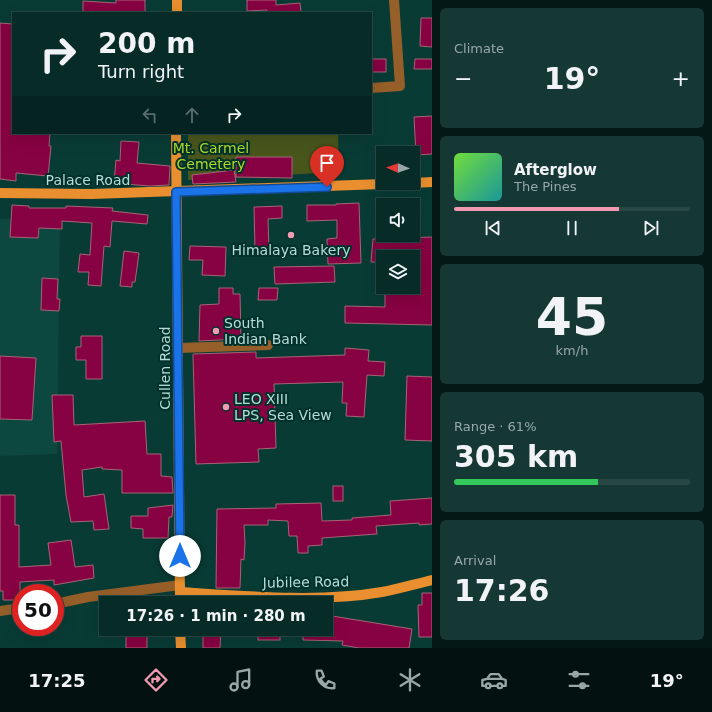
<!DOCTYPE html>
<meta charset="utf-8">
<style>
:root{--surface:#072c28;--page:#153834;--text:#f1f3f6;--muted:#98a7a8;--line:#284845;--accent:#f19ab2}
body{margin:0;font-family:"DejaVu Sans",sans-serif;background:var(--page);color:var(--text);height:100vh;display:flex;flex-direction:column;font-size:15px;white-space:nowrap}
*{box-sizing:border-box;margin:0}
p{font-size:13px;color:var(--muted)}
.icon{flex:none;width:22px;height:22px;fill:none;stroke:currentColor;stroke-width:2;stroke-linecap:round;stroke-linejoin:round}
.map{position:relative;flex:1;overflow:hidden}
.drawer{display:flex;flex-direction:column;gap:8px;padding:8px;background:#041816;width:280px}
.drawer>*{flex:none}
.hud{position:absolute;left:12px;top:12px;width:360px;height:122px;border-radius:0px;box-shadow:0 4px 16px #0002,0 0 0 1px var(--line);background:#072c28;color:var(--text);overflow:hidden}
.needle{width:26px;rotate:272deg}
.controls{position:absolute;left:376px;top:146px;display:grid;gap:8px}
.controls a{display:grid;place-items:center;width:44px;height:44px;border-radius:0px;background:var(--surface);box-shadow:0 4px 16px #0002,0 0 0 1px var(--line);font-size:20px}
.speed{position:absolute;left:12px;top:584px;display:flex;gap:8px;font-size:20px;font-weight:700;text-align:center}
.speed>*{display:grid;place-content:center;width:52px;height:52px;border-radius:50%;background:var(--surface);box-shadow:0 4px 16px #0002,0 0 0 1px var(--line);line-height:1}
.speed .limit{border:6px solid #d22;background:#fff;color:#111}
.pin{position:absolute;display:grid;place-items:center;width:34px;height:34px;color:#fff;margin:-41px -17px;border-radius:50% 50% 50% 0;rotate:-45deg;box-shadow:0 0 4px #0007}
.pin .icon{rotate:45deg}
.me{position:absolute;width:44px;margin:-22px;rotate:0deg;stroke-linejoin:round;filter:drop-shadow(0 0 3px #0008)}
.turn{display:flex;align-items:center;gap:14px;height:84px;padding:0 20px;font-size:18px}
.turn .icon{width:52px;height:52px;stroke-width:2.5}
.turn b{display:block;font-size:28px;line-height:34px}
.lanes{display:flex;align-items:center;height:38px;padding:0 20px;background:#0003;justify-content:center;gap:20px;direction:ltr}
.lanes .off{opacity:.35}
.big{font-size:30px;font-weight:700;line-height:1.1}
.drawer .card{flex:1;display:flex;flex-direction:column;justify-content:center;gap:6px;min-width:0;padding:0 14px;border-radius:6px;background:var(--page)}
.drawer .dial{align-items:center;gap:0}
.dial b{font-size:52px;line-height:1}
.song{display:flex;align-items:center;gap:12px}
.cover{width:48px;height:48px;border-radius:6px;background:linear-gradient(135deg,hsl(100 70% 55%),hsl(180 70% 35%))}
.played{height:4px;border-radius:2px;background:linear-gradient(90deg,var(--accent) 70%,var(--line) 70%)}
.keys{display:flex;justify-content:space-around;direction:ltr}
.heat{display:flex;justify-content:space-between;align-items:center;font-size:22px;direction:ltr}
.charge{height:6px;border-radius:3px;background:linear-gradient(90deg,#34c759 61%,var(--line) 0)}
.trip{position:absolute;left:99px;top:596px;width:234px;height:40px;border-radius:0px;background:var(--surface);box-shadow:0 4px 16px #0002,0 0 0 1px var(--line);font-weight:700;line-height:40px;text-align:center}
.menu{display:flex;height:64px;justify-content:space-around;align-items:center;background:#031210;color:var(--muted)}
.menu .icon{width:28px;height:28px}
.menu .selected{color:var(--accent)}
.menu b{font-size:18px;color:var(--text)}
main{display:flex;flex:1;min-height:0}
.map>svg:first-child{display:block}
.built{fill:#0c4740}
.green{fill:#48561c}
.building{fill:#870242;stroke:#a56476}
.lines{fill:none;stroke-linecap:round;stroke-linejoin:round}
.minor{stroke:#965f29;stroke-width:10}
.major{stroke:#e98f2f;stroke-width:10}
.route-casing{stroke:#114b97;stroke-width:10}
.route{stroke:#1a73e8;stroke-width:7}
.poi-dot{fill:#f19ab2;stroke:#00312b;stroke-width:1.5}
.labels{text-anchor:middle;dominant-baseline:central;stroke-width:4;stroke-linejoin:round;paint-order:stroke}
.park-label{font-size:14px;fill:#b2d826;stroke:#00312b}
.street-label{font-size:14px;fill:#b5ddd5;stroke:#00312b}
.poi-label{font-size:14px;fill:#b5ddd5;stroke:#00312b;text-anchor:start}
</style>
<main>
<div class="map">
<svg width="432" height="648" viewBox="0 0 432 648">
<rect width="100%" height="100%" fill="#093b35"/>
<path class="built" d="M0,219L60,220L57,454L0,456Z"/>
<path class="green" d="M188,133H338L339,172L188,180Z"/>
<g class="building">
<path d="M116,0H145V13H83V1L116,3Z"/>
<path d="M247,0H276V5L300,3L301,13H267V10L247,11Z"/>
<path d="M421,18H432V47L420,46Z"/>
<path d="M0,23L13,24V133H50L49,146H51L48,176L16,173V181L0,179Z"/>
<rect x="371" y="59" width="15" height="13"/>
<path d="M415,59H432V69H414Z"/>
<path d="M432,116V154L416,155L414,117Z"/>
<path d="M121,141L139,142L137,163L170,166L169,185L149,186L114,183L116,160L120,161Z"/>
<path d="M236,157H292V178L236,177Z"/>
<path d="M234,170L236,182L193,184L192,175Z"/>
<path d="M359,203L361,263L328,264L327,239L337,238V220L307,221V205H336V204Z"/>
<path d="M12,205L29,206V208H66V206L113,208L112,211L148,215L147,224L112,221L110,247L104,246L101,286L88,285L89,272H78L80,254L90,255L92,223L62,221V229L39,228L38,238L10,237Z"/>
<path d="M282,206V218L268,219L269,250H255L254,207Z"/>
<path d="M432,237V325L345,323V306L385,307V287H413V257H383V262H371L373,239Z"/>
<path d="M190,246L226,247L225,276L202,275L203,260H189Z"/>
<path d="M124,251L139,253L135,282H132V287L120,286Z"/>
<path d="M334,266L335,282L275,284L274,267Z"/>
<path d="M42,278L58,279L57,299H60L59,311L41,310Z"/>
<path d="M219,288H233V294H240L241,339L199,341L200,305L219,304Z"/>
<path d="M259,288H278L277,300H258Z"/>
<path d="M81,336H102V379H86V360H76V347H81Z"/>
<path d="M345,348L369,350L368,361L385,362L384,376L367,375L364,417L346,416L347,403H342L343,382L274,384L276,448L258,449L259,462L196,464L193,354L256,352V358L345,355Z"/>
<path d="M0,356L36,358L32,420L0,419Z"/>
<path d="M407,376L432,377V441L405,440Z"/>
<path d="M52,395H73L74,425L145,421L147,454H161V476L172,477L173,493H122V470L102,469V467L82,470L84,497L104,494L109,529L94,530L93,521L71,522L66,495L61,441L54,442Z"/>
<rect x="333" y="486" width="10" height="15"/>
<path d="M0,495H15V525H19V567L51,565L48,543L71,540L75,567L93,565L94,578L54,585V580L20,582V600H3V591H0Z"/>
<path d="M432,498V524L419,525V523L376,526L377,534L322,538V545L308,546V553H298L297,536H289L288,521L268,520V525H244L245,543L244,560L241,559L240,588H216L217,509L276,508V504L321,503L322,521L352,520V518L391,515L390,501Z"/>
<path d="M173,505L172,517H169L168,538H143V529L131,528V516H148V508Z"/>
<path d="M422,593H432V637H419L418,605H422Z"/>
<path d="M326,615L412,629L409,648H359L342,645L343,641L303,640V629H326Z"/>
<rect x="126" y="629" width="21" height="19"/>
<path d="M203,629H221L220,648H203Z"/>
<rect x="258" y="629" width="22" height="11"/>
</g>
<g class="lines">
<g class="minor">
<path d="M371,88L400,86L394,0"/>
<path d="M178,348L268,345"/>
<path d="M55,604L88,597L180,585"/>
<path d="M0,611L21,608"/>
</g>
<g class="major">
<path d="M177,13V0"/>
<path d="M176,133L180,603"/>
<path d="M413,183L432,182"/>
<path d="M0,193L92,194L412,183"/>
<path d="M180,592C243,596 319,603 382,592C398,589 415,584 432,580"/>
<path d="M180,629L181,648"/>
</g>
</g>
<g class="lines">
<defs>
<path id="route" d="M180,556L176,192L327,187"/>
</defs>
<use href="#route" class="route-casing"/>
<use href="#route" class="route"/>
</g>
<g class="poi-dot">
<circle cx="291" cy="235" r="4"/>
<circle cx="216" cy="331" r="4"/>
<circle cx="226" cy="407" r="4"/>
</g>
<g class="labels">
<g class="park-label">
<text x="211" y="148">Mt. Carmel<tspan x="211" dy="16">Cemetery</tspan></text>
</g>
<g class="street-label">
<text x="88" y="180">Palace Road</text>
<text transform="translate(165 368) rotate(-90)">Cullen Road</text>
<text transform="translate(306 582) rotate(-1)">Jubilee Road</text>
</g>
<g class="poi-label">
<text x="291" y="250" text-anchor="middle">Himalaya Bakery</text>
<text x="224" y="323">South<tspan x="224" dy="16">Indian Bank</tspan></text>
<text x="234" y="399">LEO XIII<tspan x="234" dy="16">LPS, Sea View</tspan></text>
</g>
</g>
</svg>
<div class="controls">
<a><svg class="needle" viewBox="-14 -14 28 28"><path d="M0-13l5 13h-10z" fill="#e53935"/><path d="M0 13l5-13h-10z" fill="#98a7a8"/></svg></a>
<a><svg class="icon" aria-label="sound" viewBox="0 0 24 24"><path d="M4 9h4l5-4v14l-5-4H4zM17 9q2 3 0 6"/></svg></a>
<a><svg class="icon" aria-label="layers" viewBox="0 0 24 24"><path d="M12 4l9 5-9 5-9-5zM3 14l9 5 9-5"/></svg></a>
</div>
<div class="speed"><div class="limit">50</div></div>
<div class="pin" style="left:327px;top:187px;background:#d93025"><svg class="icon" aria-label="arrive" viewBox="0 0 24 24"><path d="M6 21V4h12l-3 4 3 4H6"/></svg></div>
<svg class="me" style="left:180px;top:556px" viewBox="-20 -20 40 40"><circle r="19" fill="#fff"/><path d="M0-13L10 11 0 6-10 11z" fill="#1a73e8"/></svg>
<div class="trip">17:26 · 1 min · 280 m</div>
<div class="hud">
<div class="turn"><svg class="icon" aria-label="right" viewBox="0 0 24 24"><path d="M7 20v-9h11M14 6l5 5-5 5"/></svg><div><b>200 m</b>Turn right</div></div>
<div class="lanes"><svg class="icon off" aria-label="left" viewBox="0 0 24 24"><path d="M17 20v-9H6M10 6l-5 5 5 5"/></svg><svg class="icon off" aria-label="ahead" viewBox="0 0 24 24"><path d="M12 20V5M6 11l6-6 6 6"/></svg><svg class="icon" aria-label="right" viewBox="0 0 24 24"><path d="M7 20v-9h11M14 6l5 5-5 5"/></svg></div>
</div>
</div>
<section class="drawer">
<div class="card"><p>Climate</p>
<div class="heat"><a>−</a><b class="big">19°</b><a>+</a></div>
</div>
<div class="card">
<div class="song"><i class="cover"></i><div><b>Afterglow</b><p>The Pines</p></div></div>
<div class="played"></div>
<div class="keys"><svg class="icon" aria-label="previous" viewBox="0 0 24 24"><path d="M18 5L8 12l10 7zM5 5v14"/></svg><svg class="icon" aria-label="pause" viewBox="0 0 24 24"><path d="M8 5v14M16 5v14"/></svg><svg class="icon" aria-label="next" viewBox="0 0 24 24"><path d="M6 5l10 7-10 7zM19 5v14"/></svg></div>
</div>
<div class="card dial"><b>45</b><p>km/h</p></div>
<div class="card"><p>Range · 61%</p><b class="big">305 km</b><div class="charge"></div></div>
<div class="card"><p>Arrival</p><b class="big">17:26</b></div>
</section>
</main>
<nav class="menu">
<b>17:25</b>
<svg class="icon selected" aria-label="directions" viewBox="0 0 24 24"><path d="M12 3l9 9-9 9-9-9zM9 14v-3h6M13 9l2 2-2 2"/></svg>
<svg class="icon" aria-label="music" viewBox="0 0 24 24"><path d="M9 18V5l10-2v13"/><circle cx="6" cy="18" r="3"/><circle cx="16" cy="16" r="3"/></svg>
<svg class="icon" aria-label="phone" viewBox="0 0 24 24"><path d="M5 4h4l2 5-3 2q2 4 5 5l2-3 5 2v4C11 20 4 13 5 4z"/></svg>
<svg class="icon" aria-label="climate" viewBox="0 0 24 24"><path d="M12 3v18M4 7l16 10M4 17L20 7"/></svg>
<svg class="icon" aria-label="car" viewBox="0 0 24 24"><path d="M5 17H2v-5l4-1 3-4h7l3 4 3 1v5h-3M9 17h6M6 11h13"/><circle cx="7" cy="17" r="2"/><circle cx="17" cy="17" r="2"/></svg>
<svg class="icon" aria-label="filters" viewBox="0 0 24 24"><path d="M4 7h16M4 17h16"/><circle cx="9" cy="7" r="2"/><circle cx="15" cy="17" r="2"/></svg>
<b>19°</b>
</nav>
